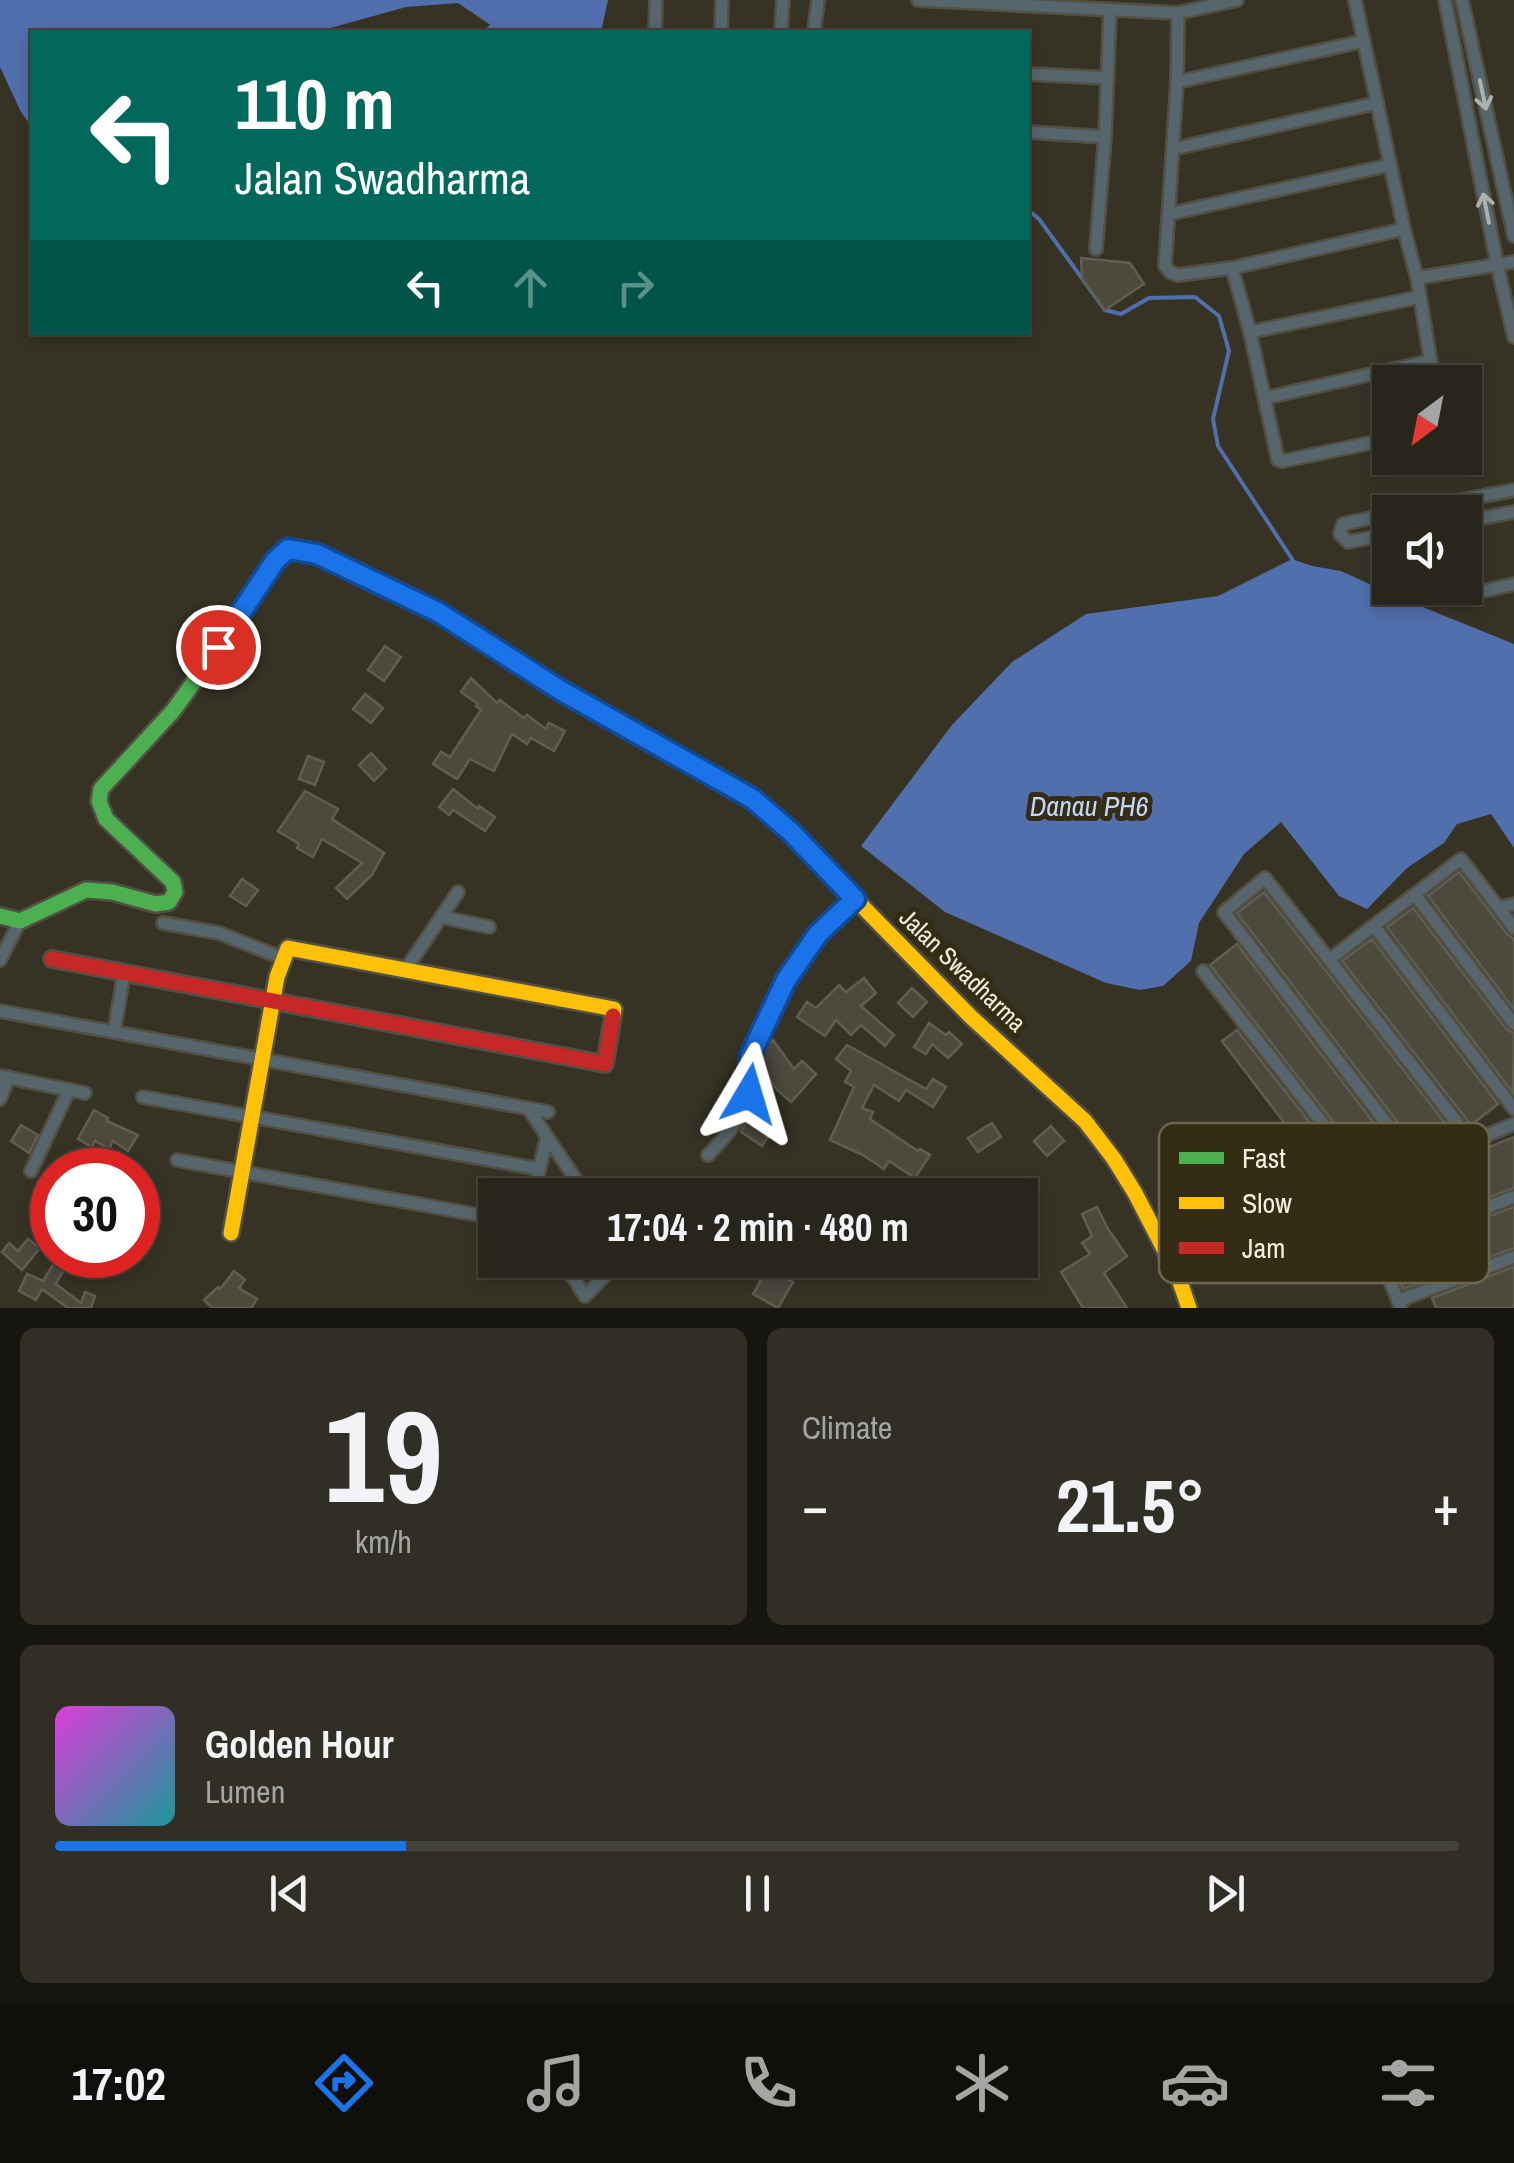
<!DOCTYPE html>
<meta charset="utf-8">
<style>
:root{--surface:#28261c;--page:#302e25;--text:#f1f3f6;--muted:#a5a5a3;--line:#44433b;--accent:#1a73e8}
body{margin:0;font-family:"Archivo Narrow",sans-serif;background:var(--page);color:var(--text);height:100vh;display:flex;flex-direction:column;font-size:38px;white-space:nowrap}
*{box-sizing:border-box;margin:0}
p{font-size:32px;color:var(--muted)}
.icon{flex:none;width:55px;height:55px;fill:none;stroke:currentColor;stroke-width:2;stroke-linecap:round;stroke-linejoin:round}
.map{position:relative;height:1308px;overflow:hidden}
.side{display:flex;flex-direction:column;gap:20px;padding:20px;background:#16150f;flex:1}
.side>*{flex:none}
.guide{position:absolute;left:30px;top:30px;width:1000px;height:305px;border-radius:0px;box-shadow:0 5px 15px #0003,0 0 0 2px var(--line);background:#00695c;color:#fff;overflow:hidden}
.needle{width:65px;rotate:212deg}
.fabs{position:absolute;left:1372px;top:365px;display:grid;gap:20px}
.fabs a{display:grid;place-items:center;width:110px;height:110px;border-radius:0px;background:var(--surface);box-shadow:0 5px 15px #0003,0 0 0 2px var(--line);font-size:50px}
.speed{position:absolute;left:30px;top:1148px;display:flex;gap:20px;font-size:50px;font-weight:700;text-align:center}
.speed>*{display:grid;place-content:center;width:130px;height:130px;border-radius:50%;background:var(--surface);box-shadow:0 5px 15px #0003,0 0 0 2px var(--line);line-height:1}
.speed .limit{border:15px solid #d22;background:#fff;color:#111}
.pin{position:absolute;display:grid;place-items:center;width:85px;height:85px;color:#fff;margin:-42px;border:5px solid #fff;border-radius:50%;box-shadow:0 2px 10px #0007}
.me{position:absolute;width:110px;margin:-55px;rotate:7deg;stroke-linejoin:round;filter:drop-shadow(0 0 8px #0008)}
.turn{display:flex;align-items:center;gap:35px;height:210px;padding:0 40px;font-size:45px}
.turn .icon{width:130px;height:130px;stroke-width:2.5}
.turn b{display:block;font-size:70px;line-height:85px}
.lanes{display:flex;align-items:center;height:95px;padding:0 40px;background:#0003;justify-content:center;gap:50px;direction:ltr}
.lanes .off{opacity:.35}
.big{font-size:75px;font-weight:800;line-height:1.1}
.side .tile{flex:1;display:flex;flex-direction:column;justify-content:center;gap:15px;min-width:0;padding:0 35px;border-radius:15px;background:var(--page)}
.side .dial{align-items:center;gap:0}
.dial b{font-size:130px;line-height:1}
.song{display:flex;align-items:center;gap:30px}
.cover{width:120px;height:120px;border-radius:15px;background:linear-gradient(135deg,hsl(300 70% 55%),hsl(180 70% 35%))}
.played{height:10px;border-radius:5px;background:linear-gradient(90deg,var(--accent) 25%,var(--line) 25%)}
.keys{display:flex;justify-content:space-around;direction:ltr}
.heat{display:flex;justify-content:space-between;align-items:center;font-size:55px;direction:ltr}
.side .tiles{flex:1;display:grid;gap:20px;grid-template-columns:1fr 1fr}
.tile:last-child{grid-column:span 2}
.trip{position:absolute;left:478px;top:1178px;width:560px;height:100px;border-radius:0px;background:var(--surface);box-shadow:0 5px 15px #0003,0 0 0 2px var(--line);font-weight:800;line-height:100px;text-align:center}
.tab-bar{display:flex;height:160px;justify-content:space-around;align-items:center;background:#100f0b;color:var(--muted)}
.tab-bar .icon{width:70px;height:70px}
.tab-bar .active{color:var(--accent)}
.tab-bar b{font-size:45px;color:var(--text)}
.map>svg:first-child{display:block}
.water{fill:#516fac}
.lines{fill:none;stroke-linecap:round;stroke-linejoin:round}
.stream{stroke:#516fac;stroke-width:4}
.building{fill:#4c493d;stroke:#605d52;stroke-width:2.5}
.street-casing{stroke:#525044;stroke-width:16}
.fast-casing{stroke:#525044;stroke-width:20}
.slow-casing{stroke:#525044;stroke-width:20}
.jam-casing{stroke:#525044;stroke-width:20}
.street{stroke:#56666c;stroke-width:11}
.fast{stroke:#4caf50;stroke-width:15}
.slow{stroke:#ffc107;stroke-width:15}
.jam{stroke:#c62828;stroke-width:15}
.oneway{stroke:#acb1ab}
.route-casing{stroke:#114b97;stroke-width:25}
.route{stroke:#1a73e8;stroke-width:18}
.labels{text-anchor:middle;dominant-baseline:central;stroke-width:10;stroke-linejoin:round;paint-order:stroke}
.street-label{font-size:25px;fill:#f2eedf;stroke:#342d13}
.water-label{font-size:28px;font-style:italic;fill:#c2d6fc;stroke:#342d13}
.key{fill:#342d13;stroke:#6d6750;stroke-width:2.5}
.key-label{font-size:28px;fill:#f2eedf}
</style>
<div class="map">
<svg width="1514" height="1308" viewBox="0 0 1514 1308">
<rect width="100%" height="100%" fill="#363325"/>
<g class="water">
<path d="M0,0H608L601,32H498L492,26L458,3L406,7L316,32H32V127L21,112L0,67Z"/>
<path d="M1292,559L1312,566L1341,571L1398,597L1514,644V848L1491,814L1457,824L1444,843L1407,868L1367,909L1339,896L1281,822L1244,854L1199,923L1191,961L1163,986L1140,990L1106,983L945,912L861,846L952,725L1012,662L1086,614L1218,596Z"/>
</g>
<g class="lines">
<g class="stream">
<path d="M484,32L492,26"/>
<path d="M1028,210L1039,219L1105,310L1121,314L1149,298L1195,297L1219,316L1229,351L1213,419L1218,446L1292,559"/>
</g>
</g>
<g class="building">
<path d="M1081,258L1130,263L1144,284L1105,310L1082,278Z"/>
<path d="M385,646L401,657L384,681L368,670Z"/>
<path d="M471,678L497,703L500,700L524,718L527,715L546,729L549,723L565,731L554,751L531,738L527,744L512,734L494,771L470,759L457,779L433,764L441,752L450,757L481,710L476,706L478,704L461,692Z"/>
<path d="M365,694L383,708L371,723L353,709Z"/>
<path d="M371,753L386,769L374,781L359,765Z"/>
<path d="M308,756L324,762L315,785L299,779Z"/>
<path d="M453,789L478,809L479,806L495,817L485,831L453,810L449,815L439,807Z"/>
<path d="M305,791L338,809L332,819L384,853L372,875L347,899L336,888L362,863L322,839L313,857L297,848L299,844L278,831Z"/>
<path d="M1459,872L1507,934L1514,939V1009L1428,896Z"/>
<path d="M242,879L258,890L246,906L230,896Z"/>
<path d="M1264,892L1445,1123L1416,1146L1237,913Z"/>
<path d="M1413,908L1507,1030L1514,1033L1513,1093L1387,927Z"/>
<path d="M1372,939L1498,1104L1471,1125L1342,961Z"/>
<path d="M1237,944L1393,1148L1368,1166L1210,965Z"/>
<path d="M864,978L876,993L861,1006L894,1035L885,1046L861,1025L851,1035L836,1020L825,1036L797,1017L807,1002L816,1008L839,985L846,992Z"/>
<path d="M912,988L927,1002L913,1017L898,1003Z"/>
<path d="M929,1023L946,1035L949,1032L962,1044L948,1058L932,1044L926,1054L914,1047Z"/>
<path d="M1237,1030L1315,1129L1299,1142L1222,1041Z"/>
<path d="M773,1040L794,1069L802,1061L816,1074L791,1102L776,1089L759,1063L765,1046Z"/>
<path d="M847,1045L926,1089L933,1079L946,1087L933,1107L906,1090L899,1101L874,1085L862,1108L873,1112L870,1119L918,1151L920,1149L930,1155L915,1178L889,1161L884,1169L863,1155L830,1140L854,1087L845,1082L851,1071L836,1059Z"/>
<path d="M94,1110L108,1118L107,1121L138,1135L128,1151L113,1141L109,1149L95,1141L92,1147L78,1139Z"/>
<path d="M752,1114L774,1128L762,1146L741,1132Z"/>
<path d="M992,1123L1001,1137L978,1152L968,1138Z"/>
<path d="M21,1125L38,1135L29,1153L11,1141Z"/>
<path d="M1051,1126L1064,1141L1047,1156L1034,1141Z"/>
<path d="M1514,1137V1188L1383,1237L1369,1195Z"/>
<path d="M1097,1207L1108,1229L1127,1256L1104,1273L1127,1308H1083L1061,1272L1090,1254L1082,1243L1092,1236L1082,1214Z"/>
<path d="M1514,1207V1248L1403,1289L1389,1254Z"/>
<path d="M28,1239L40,1248L22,1270L2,1252L9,1243L18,1251Z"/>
<path d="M59,1255H94L82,1270L69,1260L56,1284L81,1303L85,1292L95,1296L91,1308H68L42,1289L36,1300L19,1291L27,1274L43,1281Z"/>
<path d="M1514,1267V1308H1436L1432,1298Z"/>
<path d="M768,1268L793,1282L778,1308L753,1294Z"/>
<path d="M234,1271L245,1280L239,1288L257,1299L251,1308H212L204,1300L218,1287L220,1289Z"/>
</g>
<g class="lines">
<defs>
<g id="street">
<path d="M918,0L1178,13L1177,82L1165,266L1170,272L1178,275L1232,268L1404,229L1417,278L1434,382"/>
<path d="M1355,0L1404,229"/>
<path d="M1445,0L1497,264L1514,337"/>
<path d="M1462,0L1514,236"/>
<path d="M1178,13L1237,0"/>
<path d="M655,32L656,0"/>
<path d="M721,32L722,0"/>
<path d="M781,32L783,0"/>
<path d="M814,32L818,0"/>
<path d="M1028,74L1108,78"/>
<path d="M1177,82L1364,41"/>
<path d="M1028,132L1105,137"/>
<path d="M1173,149L1377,103"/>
<path d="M1169,214L1390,165"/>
<path d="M1096,249L1105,137L1110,10"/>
<path d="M1232,268L1250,332L1278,460L1283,461L1390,439"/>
<path d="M1417,278L1514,262"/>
<path d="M1250,332L1420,297"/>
<path d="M1265,398L1430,361"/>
<path d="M1400,512L1514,490"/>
<path d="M1390,514L1343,524L1340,534L1348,542L1390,534"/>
<path d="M1465,521L1514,512"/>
<path d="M1448,599L1514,584"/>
<path d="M1415,895L1514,1024"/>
<path d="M1499,908L1514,904"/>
<path d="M441,917L489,927"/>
<path d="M163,923L219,933L282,958"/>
<path d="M1374,926L1514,1109"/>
<path d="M1330,959L1461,859L1514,928"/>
<path d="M0,960L20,921"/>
<path d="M406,969L458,892"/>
<path d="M1203,971L1369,1182"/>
<path d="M0,1011L548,1112"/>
<path d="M114,1032L124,973"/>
<path d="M0,1076L85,1093"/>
<path d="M143,1097L539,1169"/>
<path d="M0,1099L9,1077"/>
<path d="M528,1108L586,1195"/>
<path d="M708,1155C725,1137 748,1114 750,1087C751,1076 748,1067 750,1056L787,980L808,947L855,899"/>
<path d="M177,1160L495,1218"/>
<path d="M1417,1163L1224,912L1265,878L1472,1142"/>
<path d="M31,1171L69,1090"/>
<path d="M533,1195L547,1137"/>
<path d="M1377,1249L1514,1197"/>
<path d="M562,1260L585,1296L620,1260"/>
<path d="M1398,1301L1514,1257"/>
<path d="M1401,1308L1377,1249L1358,1192L1360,1188L1514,1124"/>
</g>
<path id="fast" d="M0,916L20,921L86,890L112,892L156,904L169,902L175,892L173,882L106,819L99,801L101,789L173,711L241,616L275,561L288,549L317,554L438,612L560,690L648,739"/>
<g id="slow">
<path d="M648,739L753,799L770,812L970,1016L1085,1121L1114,1159L1135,1193L1178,1276L1189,1308"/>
<path d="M231,1233L277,977L288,948L614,1009L613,1016"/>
</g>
<path id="jam" d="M52,959L605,1064L613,1016"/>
</defs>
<use href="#street" class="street-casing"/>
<use href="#fast" class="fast-casing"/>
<use href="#slow" class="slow-casing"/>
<use href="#jam" class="jam-casing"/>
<use href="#street" class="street"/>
<use href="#fast" class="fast"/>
<use href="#slow" class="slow"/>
<use href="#jam" class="jam"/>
</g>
<defs><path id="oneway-shaft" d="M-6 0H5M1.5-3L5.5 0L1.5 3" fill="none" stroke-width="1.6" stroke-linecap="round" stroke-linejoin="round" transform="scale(2.5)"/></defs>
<g class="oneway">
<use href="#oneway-shaft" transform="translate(1483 95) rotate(78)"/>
<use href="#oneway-shaft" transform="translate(1486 208) rotate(-101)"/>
</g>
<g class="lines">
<defs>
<path id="route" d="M218,647L275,561L288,549L317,554L438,612L560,690L753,799L791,832L855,899L818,934L786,980L750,1056L749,1094"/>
</defs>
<use href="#route" class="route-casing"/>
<use href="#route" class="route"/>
</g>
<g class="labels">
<g class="street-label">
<text transform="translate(963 970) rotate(44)">Jalan Swadharma</text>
</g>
<g class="water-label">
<text x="1089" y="806">Danau PH6</text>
</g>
</g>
<rect x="1159" y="1123" width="330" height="160" rx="15" class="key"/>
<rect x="1179" y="1152" width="45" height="12" fill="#4caf50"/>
<rect x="1179" y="1197" width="45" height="12" fill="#ffc107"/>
<rect x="1179" y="1242" width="45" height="12" fill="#c62828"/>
<g class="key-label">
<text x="1242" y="1168">Fast</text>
<text x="1242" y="1213">Slow</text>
<text x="1242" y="1258">Jam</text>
</g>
</svg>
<div class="fabs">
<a><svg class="needle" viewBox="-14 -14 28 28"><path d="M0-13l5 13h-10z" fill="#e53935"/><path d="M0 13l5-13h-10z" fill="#a5a5a3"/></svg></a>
<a><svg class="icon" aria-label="sound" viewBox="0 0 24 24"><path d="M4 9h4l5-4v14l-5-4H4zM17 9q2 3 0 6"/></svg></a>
</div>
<div class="speed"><div class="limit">30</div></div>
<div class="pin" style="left:218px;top:647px;background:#d93025"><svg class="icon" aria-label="arrive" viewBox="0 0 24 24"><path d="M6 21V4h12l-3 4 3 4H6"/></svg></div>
<svg class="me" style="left:749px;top:1094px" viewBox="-20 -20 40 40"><path d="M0-17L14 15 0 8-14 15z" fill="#1a73e8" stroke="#fff" stroke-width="4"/></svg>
<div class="trip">17:04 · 2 min · 480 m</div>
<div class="guide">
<div class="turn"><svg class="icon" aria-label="left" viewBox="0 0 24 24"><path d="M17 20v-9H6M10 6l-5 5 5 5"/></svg><div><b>110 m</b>Jalan Swadharma</div></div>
<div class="lanes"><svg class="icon" aria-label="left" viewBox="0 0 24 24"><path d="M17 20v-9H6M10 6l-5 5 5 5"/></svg><svg class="icon off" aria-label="ahead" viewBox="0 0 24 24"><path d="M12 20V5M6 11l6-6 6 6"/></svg><svg class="icon off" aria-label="right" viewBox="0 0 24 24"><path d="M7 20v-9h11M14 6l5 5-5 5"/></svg></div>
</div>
</div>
<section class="side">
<div class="tiles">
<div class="tile dial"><b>19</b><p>km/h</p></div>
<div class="tile"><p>Climate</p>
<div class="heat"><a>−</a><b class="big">21.5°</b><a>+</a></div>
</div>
<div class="tile">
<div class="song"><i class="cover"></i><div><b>Golden Hour</b><p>Lumen</p></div></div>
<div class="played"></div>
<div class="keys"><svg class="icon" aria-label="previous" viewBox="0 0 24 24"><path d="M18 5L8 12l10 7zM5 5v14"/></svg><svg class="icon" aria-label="pause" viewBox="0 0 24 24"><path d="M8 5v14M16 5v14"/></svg><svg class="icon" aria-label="next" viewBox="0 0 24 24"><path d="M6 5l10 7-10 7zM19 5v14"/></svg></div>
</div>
</div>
</section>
<nav class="tab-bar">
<b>17:02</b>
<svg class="icon active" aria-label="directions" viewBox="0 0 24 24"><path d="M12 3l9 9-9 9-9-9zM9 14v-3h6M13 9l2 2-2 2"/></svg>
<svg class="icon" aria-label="music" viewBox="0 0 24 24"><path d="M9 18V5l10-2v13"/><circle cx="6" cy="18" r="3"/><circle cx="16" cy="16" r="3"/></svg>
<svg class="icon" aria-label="phone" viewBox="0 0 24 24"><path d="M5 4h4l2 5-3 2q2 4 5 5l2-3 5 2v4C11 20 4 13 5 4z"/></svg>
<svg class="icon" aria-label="climate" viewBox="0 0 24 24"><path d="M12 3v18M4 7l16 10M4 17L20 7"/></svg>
<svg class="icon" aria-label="car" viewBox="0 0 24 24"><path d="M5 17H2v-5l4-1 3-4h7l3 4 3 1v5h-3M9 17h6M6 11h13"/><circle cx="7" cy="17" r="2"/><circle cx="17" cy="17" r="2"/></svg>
<svg class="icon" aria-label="filters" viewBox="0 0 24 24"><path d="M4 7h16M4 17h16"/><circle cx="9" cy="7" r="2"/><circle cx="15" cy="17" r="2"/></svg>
</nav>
